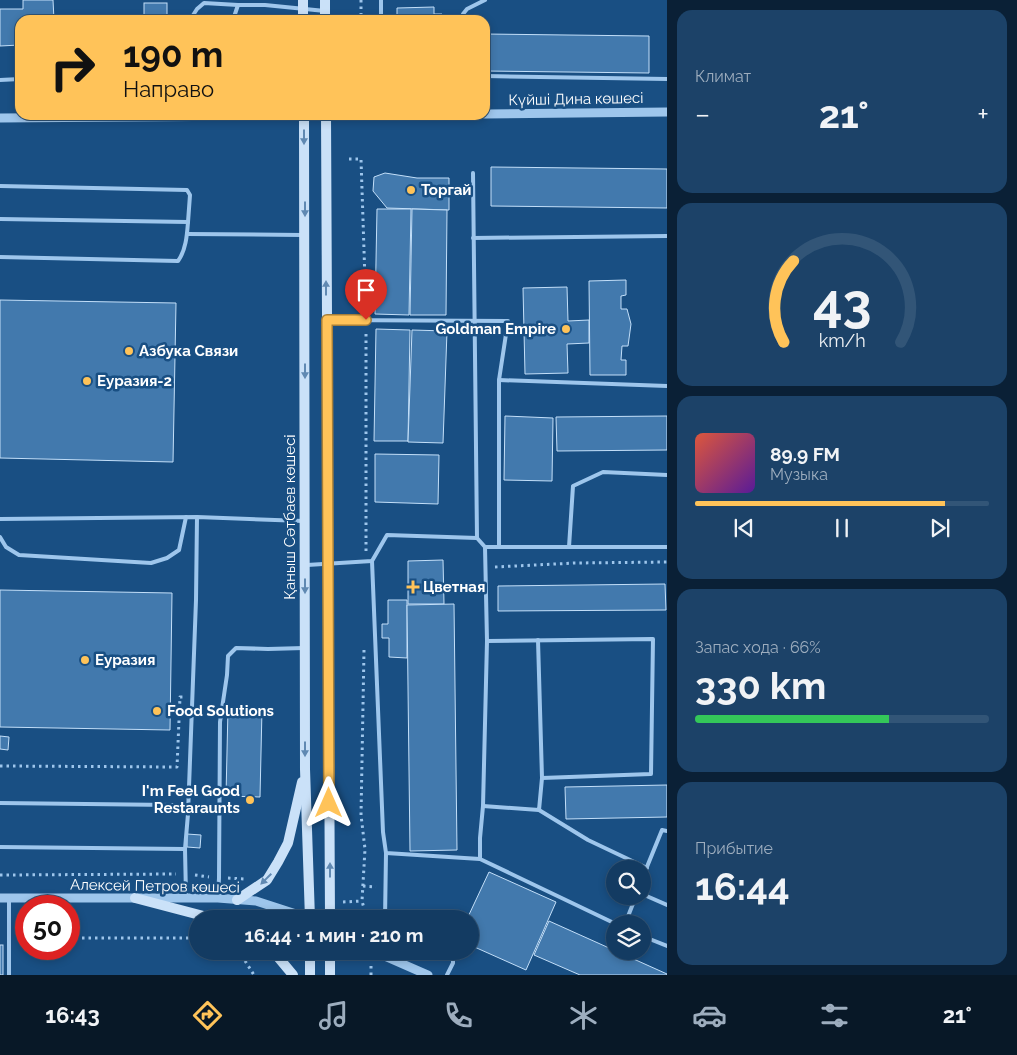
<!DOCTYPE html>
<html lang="ru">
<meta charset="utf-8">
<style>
:root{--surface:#133b62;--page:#1c4268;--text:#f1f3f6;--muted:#9dadbe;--line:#325577;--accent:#ffc359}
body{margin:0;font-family:Raleway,sans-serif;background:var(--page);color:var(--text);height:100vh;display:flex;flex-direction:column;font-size:19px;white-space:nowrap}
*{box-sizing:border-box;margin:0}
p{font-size:16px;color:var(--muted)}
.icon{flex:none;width:28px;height:28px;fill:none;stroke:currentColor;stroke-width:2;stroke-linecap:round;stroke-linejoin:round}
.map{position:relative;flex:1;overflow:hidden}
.panel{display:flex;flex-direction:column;gap:10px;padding:10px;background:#0a2036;width:350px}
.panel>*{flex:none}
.top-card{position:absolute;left:15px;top:15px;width:475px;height:105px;border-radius:15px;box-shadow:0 2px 8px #0003,0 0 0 1px var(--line);background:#ffc359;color:#111;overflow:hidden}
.tools{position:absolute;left:606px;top:860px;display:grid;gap:10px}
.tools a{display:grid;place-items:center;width:45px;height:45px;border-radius:50%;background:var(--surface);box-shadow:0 2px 8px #0003,0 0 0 1px var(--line);font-size:25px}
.speed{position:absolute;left:15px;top:895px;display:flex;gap:10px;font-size:25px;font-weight:700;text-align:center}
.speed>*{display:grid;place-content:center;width:65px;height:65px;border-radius:50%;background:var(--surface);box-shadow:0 2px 8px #0003,0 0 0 1px var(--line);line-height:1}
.speed .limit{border:8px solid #d22;background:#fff;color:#111}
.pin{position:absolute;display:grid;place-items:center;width:42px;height:42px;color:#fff;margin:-51px -21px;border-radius:50% 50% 50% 0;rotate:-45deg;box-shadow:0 0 5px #0007}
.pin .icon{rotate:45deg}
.me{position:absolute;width:55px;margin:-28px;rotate:0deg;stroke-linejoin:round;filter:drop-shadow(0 0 4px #0008)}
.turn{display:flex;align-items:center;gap:18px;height:105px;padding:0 25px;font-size:22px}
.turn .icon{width:65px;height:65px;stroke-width:2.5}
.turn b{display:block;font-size:35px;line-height:42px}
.big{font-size:38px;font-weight:700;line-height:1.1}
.panel .card{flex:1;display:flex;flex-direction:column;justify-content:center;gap:8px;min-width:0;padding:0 18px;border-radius:15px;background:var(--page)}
.panel .dial{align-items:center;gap:0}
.dial svg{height:130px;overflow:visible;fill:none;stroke:var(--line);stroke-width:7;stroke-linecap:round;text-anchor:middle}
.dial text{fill:var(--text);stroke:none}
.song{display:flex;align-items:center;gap:15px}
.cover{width:60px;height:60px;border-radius:8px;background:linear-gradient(135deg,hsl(10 70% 55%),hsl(270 70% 35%))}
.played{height:5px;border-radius:2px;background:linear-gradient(90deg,var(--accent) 85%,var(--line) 85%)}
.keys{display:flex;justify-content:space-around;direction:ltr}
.heat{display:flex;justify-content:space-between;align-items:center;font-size:28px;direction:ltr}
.charge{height:8px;border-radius:4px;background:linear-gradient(90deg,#34c759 66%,var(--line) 0)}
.trip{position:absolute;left:189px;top:910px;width:290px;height:50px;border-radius:25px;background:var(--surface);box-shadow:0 2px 8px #0003,0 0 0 1px var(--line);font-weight:700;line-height:50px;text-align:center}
.dock{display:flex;height:80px;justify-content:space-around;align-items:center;background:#081827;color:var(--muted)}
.dock .icon{width:35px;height:35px}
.dock .on{color:var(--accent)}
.dock b{font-size:22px;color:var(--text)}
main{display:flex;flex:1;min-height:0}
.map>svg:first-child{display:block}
.building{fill:#4279ad;stroke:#c3dff9}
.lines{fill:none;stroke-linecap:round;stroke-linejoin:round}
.path{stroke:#9ec6ec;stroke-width:3;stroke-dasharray:2.5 4;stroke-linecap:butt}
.service{stroke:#9ec6ec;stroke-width:4}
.tertiary{stroke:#9ec6ec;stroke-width:9}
.secondary{stroke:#cae1f8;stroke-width:10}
.oneway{fill:#6089b2}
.route-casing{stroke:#a67f3a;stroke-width:12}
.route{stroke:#ffc359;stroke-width:9}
.poi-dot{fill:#ffc359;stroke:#194f83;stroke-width:2}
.labels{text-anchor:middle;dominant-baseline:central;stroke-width:5;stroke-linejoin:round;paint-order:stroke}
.street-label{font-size:15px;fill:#fff;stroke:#194f83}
.poi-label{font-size:15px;font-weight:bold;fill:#fff;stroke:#194f83;text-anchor:start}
</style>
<main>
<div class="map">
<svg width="667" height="975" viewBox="0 0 667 975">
<rect width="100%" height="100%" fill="#194f83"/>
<g class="building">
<path d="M23,0H53L54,20H20V45L0,46V9H23Z"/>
<rect x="144" y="3" width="23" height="17"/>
<path d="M434,7V14H442V20H397V8Z"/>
<path d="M485,34L649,36V73L485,71Z"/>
<path d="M491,167L667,169V208L491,206Z"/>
<path d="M385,173L417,178H449V210L387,208L373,191L374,177Z"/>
<path d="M377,209H411L409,315L375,314Z"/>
<path d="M412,209L447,210L446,315H410Z"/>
<path d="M626,280V295L621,296V309H627L631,324L628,346H622L621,360H626V375H590L589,281Z"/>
<path d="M567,287L568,321L589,320V343L567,344L568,373L525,374L523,288Z"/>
<path d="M0,300L176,303L173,462L0,458Z"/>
<path d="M376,329L410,330L408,441H374Z"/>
<path d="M412,330L447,331L443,443L408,442Z"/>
<path d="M505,416L553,418L552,481L504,480Z"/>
<path d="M667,416V450L557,451L556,417Z"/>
<path d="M375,454L439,455L438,504L375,502Z"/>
<path d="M443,560L444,604H408V561Z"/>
<path d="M665,584L666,610L498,611V586Z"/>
<path d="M0,590L172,593L170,730L0,727Z"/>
<path d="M388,600H407V658L389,657V638H382V624H388Z"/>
<path d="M454,604L457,850L410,851L407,605Z"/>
<path d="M228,708L262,709L260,797L226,796Z"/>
<path d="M0,736L9,737L8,750L0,749Z"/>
<path d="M667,785V817L566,819L565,787Z"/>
<path d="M187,834L201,835L200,848L187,847Z"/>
<path d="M489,872L556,902L526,970L470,945V919H467Z"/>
<path d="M549,921L667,974V975H580L534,955Z"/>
<rect x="0" y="945" width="3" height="30"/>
</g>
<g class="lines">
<g class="path">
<path d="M361,0V20"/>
<path d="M349,159H361L366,311"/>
<path d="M366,551V330"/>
<path d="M495,567L575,563L667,562"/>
<path d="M364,650L361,815L365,849L362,901L367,919"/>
<path d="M0,766L177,767L180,697H184"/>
<path d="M0,875L176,874"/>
<path d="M195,875L209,877"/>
<path d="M228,878L244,879"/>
<path d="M363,886L376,887"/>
<path d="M343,902L362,901"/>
<path d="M18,938H26"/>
<path d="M69,938H198"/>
<path d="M237,951L240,953L254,975"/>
<path d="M371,975V962"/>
</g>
<g class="service">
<path d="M381,0V20"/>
<path d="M190,20L197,9L204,3L238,5"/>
<path d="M233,20L238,5H265L325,11"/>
<path d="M462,20L463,14L467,9L485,0"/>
<path d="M485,76L667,79"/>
<path d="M0,80L20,79"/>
<path d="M473,173L477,538"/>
<path d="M0,186L187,190L190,195L188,222"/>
<path d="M0,219L188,222C187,235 186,250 178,261L0,257"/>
<path d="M187,234L302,235"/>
<path d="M473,238L667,236"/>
<path d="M329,320L508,321L499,380V547"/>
<path d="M499,380L667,386"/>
<path d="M0,519L197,517L303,521"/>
<path d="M0,537L6,547L19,555L151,563L167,558L179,550L186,517"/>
<path d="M485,547L487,641L483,806L480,838V859L616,924"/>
<path d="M569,547L573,486L603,472L667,475"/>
<path d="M372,561L383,832L386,853L480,859"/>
<path d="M307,565L372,561L387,535L477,538L485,547H667"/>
<path d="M487,641L653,639L651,774L542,778"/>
<path d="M0,803L172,805L179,807L188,814L185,849L186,896"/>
<path d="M483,806L539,810L542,778L538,640"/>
<path d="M539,810L588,840L647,868"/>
<path d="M188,814L196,600L197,517"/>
<path d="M0,847L185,849"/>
<path d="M642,879L662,830L667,831"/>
<path d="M642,894L667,905"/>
<path d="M9,898V975"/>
<path d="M218,898L219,878L220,722L227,675L228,656L236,648L268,649L304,648"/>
<path d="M385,919L386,853"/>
<path d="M625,924L636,896"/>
<path d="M642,936L667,946"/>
<path d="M437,951L450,957L453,960V963L447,975"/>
</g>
<g class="tertiary">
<path d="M485,114L667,112"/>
<path d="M0,118L368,115"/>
<path d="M0,898H218L256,901L296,914L307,919"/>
<path d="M373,951L428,975"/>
</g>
<g class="secondary">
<path d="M303,0V20"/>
<path d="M325,0V20"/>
<path d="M304,115L305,769L310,919"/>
<path d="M326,115L330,919"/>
<path d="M135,898L215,919"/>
<path d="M237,900L267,880L278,862L288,843L302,782"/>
<path d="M273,951L293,975"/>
<path d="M310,975V951"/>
<path d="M330,975V951"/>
</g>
</g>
<defs><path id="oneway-solid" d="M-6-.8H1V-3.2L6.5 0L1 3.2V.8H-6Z" transform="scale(1.25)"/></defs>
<g class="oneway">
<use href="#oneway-solid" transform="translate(304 137) rotate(90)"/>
<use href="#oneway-solid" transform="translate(305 209) rotate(90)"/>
<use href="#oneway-solid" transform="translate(326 288) rotate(-90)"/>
<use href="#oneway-solid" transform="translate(305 371) rotate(90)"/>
<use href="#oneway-solid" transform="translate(305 586) rotate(90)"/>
<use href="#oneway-solid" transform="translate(305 749) rotate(90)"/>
<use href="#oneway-solid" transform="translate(330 870) rotate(-90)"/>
<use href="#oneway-solid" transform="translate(266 879) rotate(135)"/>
</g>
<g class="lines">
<defs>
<path id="route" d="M329,803L327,320H366"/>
</defs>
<use href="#route" class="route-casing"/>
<use href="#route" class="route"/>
</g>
<g class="poi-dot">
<circle cx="411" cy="190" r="5"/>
<circle cx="566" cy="329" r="5"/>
<circle cx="129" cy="351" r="5"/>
<circle cx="87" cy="381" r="5"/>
<path d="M410.5 579.5h5v5h5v5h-5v5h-5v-5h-5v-5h5z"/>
<circle cx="85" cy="660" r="5"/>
<circle cx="157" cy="711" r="5"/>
<circle cx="250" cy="800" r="5"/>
</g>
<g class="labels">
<g class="street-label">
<text transform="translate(576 99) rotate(-1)">Күйші Дина көшесі</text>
<text transform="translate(290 517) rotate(-90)">Қаныш Сәтбаев көшесі</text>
<text transform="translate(155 886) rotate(1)">Алексей Петров көшесі</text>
</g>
<g class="poi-label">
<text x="421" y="190">Торгай</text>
<text x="556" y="329" text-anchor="end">Goldman Empire</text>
<text x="139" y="351">Азбука Связи</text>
<text x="97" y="381">Еуразия-2</text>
<text x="423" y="587">Цветная</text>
<text x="95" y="660">Еуразия</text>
<text x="167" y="711">Food Solutions</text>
<text x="240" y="791" text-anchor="end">I'm Feel Good<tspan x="240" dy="17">Restaraunts</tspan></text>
</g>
</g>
</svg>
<div class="tools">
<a><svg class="icon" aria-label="search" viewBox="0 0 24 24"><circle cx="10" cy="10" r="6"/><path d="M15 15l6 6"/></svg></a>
<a><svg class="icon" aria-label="layers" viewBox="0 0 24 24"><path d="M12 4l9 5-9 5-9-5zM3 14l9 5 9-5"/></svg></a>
</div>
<div class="speed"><div class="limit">50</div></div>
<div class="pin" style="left:366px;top:320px;background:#d93025"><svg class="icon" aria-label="arrive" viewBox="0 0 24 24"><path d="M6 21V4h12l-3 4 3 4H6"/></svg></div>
<svg class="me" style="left:329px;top:803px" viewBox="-20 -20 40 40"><path d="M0-17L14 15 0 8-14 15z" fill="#ffc359" stroke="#fff" stroke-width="4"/></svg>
<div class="trip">16:44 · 1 мин · 210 m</div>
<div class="top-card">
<div class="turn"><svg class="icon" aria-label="right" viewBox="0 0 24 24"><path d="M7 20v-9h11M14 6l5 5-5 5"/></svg><div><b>190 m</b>Направо</div></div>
</div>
</div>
<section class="panel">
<div class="card"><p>Климат</p>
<div class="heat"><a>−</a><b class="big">21°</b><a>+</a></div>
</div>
<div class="card dial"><svg viewBox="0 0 100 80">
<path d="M14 69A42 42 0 1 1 86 69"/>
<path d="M14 69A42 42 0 0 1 20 19" stroke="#ffc359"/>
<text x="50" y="56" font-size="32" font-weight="700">43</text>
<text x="50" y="72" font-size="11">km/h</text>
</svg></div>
<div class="card">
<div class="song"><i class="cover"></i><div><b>89.9 FM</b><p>Музыка</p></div></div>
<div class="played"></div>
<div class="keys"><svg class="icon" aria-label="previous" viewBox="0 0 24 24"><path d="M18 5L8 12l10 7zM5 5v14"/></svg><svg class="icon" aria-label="pause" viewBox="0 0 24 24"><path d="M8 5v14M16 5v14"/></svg><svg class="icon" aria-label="next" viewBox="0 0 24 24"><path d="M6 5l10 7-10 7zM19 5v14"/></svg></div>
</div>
<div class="card"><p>Запас хода · 66%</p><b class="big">330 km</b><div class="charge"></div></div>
<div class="card"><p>Прибытие</p><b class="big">16:44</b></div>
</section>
</main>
<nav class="dock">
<b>16:43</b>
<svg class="icon on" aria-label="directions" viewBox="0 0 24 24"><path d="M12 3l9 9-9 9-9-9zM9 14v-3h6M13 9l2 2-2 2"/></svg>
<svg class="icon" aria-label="music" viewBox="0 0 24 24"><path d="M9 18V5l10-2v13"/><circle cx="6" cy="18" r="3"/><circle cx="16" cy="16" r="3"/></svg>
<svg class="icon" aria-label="phone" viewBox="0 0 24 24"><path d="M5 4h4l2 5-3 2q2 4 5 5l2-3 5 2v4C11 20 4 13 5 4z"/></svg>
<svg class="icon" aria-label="climate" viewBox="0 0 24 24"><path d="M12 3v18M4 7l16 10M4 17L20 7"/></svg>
<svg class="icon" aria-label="car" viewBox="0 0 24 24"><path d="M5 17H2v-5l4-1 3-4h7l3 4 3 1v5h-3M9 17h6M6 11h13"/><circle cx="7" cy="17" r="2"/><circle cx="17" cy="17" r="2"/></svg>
<svg class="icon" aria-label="filters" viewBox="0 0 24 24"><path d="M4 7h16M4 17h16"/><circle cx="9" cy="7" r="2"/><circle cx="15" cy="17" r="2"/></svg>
<b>21°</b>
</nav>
